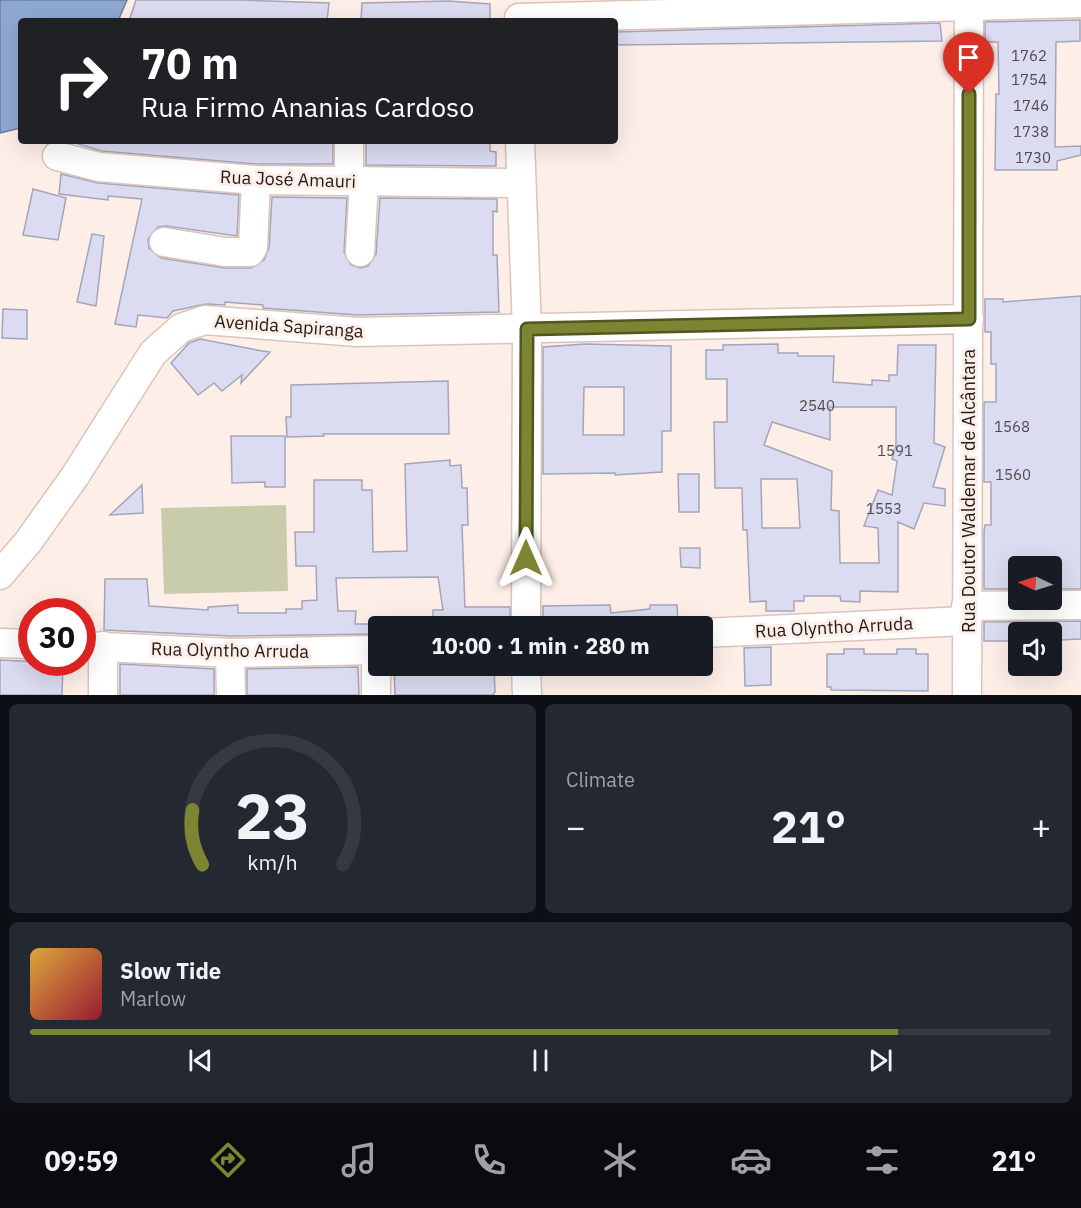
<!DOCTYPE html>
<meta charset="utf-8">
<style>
:root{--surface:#171b24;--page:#242831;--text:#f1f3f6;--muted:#9ea1a6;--line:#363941;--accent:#7b8532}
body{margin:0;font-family:"IBM Plex Sans",sans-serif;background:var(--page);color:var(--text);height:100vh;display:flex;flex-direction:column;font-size:22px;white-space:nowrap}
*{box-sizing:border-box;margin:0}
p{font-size:20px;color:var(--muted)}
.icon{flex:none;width:33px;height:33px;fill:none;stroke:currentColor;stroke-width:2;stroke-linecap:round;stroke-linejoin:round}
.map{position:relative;height:695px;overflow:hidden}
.panel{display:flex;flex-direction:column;gap:9px;padding:9px;background:#0d0f14;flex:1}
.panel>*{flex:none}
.hud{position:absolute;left:18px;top:18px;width:600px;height:126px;border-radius:6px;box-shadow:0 6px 24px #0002;background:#202124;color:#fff;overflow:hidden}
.needle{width:39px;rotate:274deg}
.buttons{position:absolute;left:1008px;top:556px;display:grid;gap:12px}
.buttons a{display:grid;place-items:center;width:54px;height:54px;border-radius:6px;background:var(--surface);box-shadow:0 6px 24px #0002;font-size:30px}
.speed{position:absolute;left:18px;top:598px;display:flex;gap:12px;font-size:30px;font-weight:700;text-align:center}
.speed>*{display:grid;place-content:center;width:78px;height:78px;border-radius:50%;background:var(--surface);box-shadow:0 6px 24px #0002;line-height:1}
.speed .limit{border:9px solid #d22;background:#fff;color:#111}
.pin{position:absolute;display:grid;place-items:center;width:51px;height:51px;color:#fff;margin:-62px -26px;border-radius:50% 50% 50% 0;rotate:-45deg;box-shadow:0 0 6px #0007}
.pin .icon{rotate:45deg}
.me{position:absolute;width:66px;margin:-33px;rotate:0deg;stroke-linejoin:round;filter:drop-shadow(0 0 4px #0008)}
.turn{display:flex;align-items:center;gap:21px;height:126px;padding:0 24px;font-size:27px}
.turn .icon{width:78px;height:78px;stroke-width:2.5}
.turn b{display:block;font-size:42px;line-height:51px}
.big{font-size:45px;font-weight:700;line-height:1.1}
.panel .widget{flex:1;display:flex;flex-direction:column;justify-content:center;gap:9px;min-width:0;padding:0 21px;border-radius:9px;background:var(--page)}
.panel .dial{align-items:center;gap:0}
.dial svg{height:156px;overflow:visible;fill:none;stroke:var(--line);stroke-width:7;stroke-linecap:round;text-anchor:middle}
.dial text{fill:var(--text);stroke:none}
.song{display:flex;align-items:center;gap:18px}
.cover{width:72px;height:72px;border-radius:9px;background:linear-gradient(135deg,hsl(40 70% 55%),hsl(350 70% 35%))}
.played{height:6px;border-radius:3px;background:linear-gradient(90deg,var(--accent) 85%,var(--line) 85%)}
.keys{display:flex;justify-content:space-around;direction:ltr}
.heat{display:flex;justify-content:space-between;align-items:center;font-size:33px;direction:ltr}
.panel .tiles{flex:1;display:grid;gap:9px;grid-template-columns:1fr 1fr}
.widget:last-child{grid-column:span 2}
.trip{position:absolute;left:368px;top:616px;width:345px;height:60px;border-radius:6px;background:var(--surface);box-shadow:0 6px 24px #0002;font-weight:700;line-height:60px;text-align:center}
.tabs{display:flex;height:96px;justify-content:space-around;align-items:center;background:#090b0e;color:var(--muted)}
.tabs .icon{width:42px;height:42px}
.tabs .on{color:var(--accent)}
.tabs b{font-size:27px;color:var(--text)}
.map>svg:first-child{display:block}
.green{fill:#c9ccab}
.water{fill:#8da9d3;stroke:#6d7e9b;stroke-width:1.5}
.building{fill:#dbdbf1;stroke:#a5a5ba;stroke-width:1.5;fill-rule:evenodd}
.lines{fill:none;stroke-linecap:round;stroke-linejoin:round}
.minor-casing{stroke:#dbc4b9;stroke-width:31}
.minor{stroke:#fff;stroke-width:28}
.route-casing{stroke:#505620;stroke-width:15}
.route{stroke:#7b8532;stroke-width:10}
.labels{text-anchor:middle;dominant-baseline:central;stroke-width:6;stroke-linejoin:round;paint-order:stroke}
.number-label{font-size:15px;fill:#514b4e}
.street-label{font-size:18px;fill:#231b17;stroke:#fdeee8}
</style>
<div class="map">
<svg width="1081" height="695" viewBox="0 0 1081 695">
<rect width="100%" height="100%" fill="#fdeee8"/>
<path class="green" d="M286,505L288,591L164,594L161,508Z"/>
<path class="water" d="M0,0H127L118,21H21V128L0,133Z"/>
<g class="building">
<path d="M136,0H241L329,3L327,21H129Z"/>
<path d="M448,1L490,4V21H361L362,3Z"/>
<path d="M1080,20V41L1056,42L1055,147L1081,146V155L1057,161V170H995L996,94H999L998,42H985V22Z"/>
<path d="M940,23L942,41L615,45V32Z"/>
<path d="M78,141H333V164H257L102,151L78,144Z"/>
<path d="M366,141H490V151L496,152V166L366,165Z"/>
<path d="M61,174L98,183L239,195L237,236L166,226L158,227L148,239L149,248L161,258L225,268H251L264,260L269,248L272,197L347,198L344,252L351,265L360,268L368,266L376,254L380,198L497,199V212L493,211V255H497L499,312L357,315L263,308V305L225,302V305L206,304L173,311L167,318L138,315L136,327L115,324L142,199L108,196V200L59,194Z"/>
<path d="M33,189L66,198L58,240L23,235Z"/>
<path d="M92,234L104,236L96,306L77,302Z"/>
<path d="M1081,296V589H1052V567H1018V589H984V531L985,525H991V482H984V402H996V364H991V332H985V299H1003V302Z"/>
<path d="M3,309L27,310V339L2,338Z"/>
<path d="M200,339L262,351L270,352L241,383L242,375L222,391L214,383L198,395L171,363L189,343Z"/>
<path d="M585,344L671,346V431H662V472L615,475V473L543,474V347ZM584,387H624V435H583Z"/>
<path d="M778,344V353H798V356H834L833,382L872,385V380L889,381V375H897L898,345H936L934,443L945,447L933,487L945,489V506L924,503L914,529L898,522V592L860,591V602L841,601L840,596H804V601H794V611H766V601L750,602L747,530H743L742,488H715L714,422H727V379H706V350H723V345ZM830,407H896V445L892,459L897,461L892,495L878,490L864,526L878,528L879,563H840L839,511L831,510L832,471L764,445L772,422L830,440ZM761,479H797L800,528H762Z"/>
<path d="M448,381L449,434H323L324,436L287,437L286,417H291V385Z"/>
<path d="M231,436H285V487H265V482L232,483Z"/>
<path d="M450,460V466L461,465L462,488H467L468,525H462L465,607H510V627H433V610H443L438,577L336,578L338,611H356L355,624H378V634L230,636L104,630L105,579H147L149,606L208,610V607L238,605V613H286V609H302V601L317,600L316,566H296L295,532H314V480H362V490H372L373,552L407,551L405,464Z"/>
<path d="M678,474H699V512H679Z"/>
<path d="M142,485L143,513L110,515Z"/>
<path d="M680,548H700V568L681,567Z"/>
<path d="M610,605L611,613L650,609V605H677L678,624L650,627H543V606Z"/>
<path d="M1081,621V639L1061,640V635L1052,636V633H1018V641H984V622Z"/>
<path d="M771,647V685L745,686L744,648Z"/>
<path d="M844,649H864V654H897V649H916V654H928V691L831,690V687H827V654H844Z"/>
<path d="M0,660L63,663L62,695H0Z"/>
<path d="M120,664L214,669V695H120Z"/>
<path d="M394,666H494L495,692L493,695H395Z"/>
<path d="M358,667L359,695H247V669Z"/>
</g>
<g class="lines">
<defs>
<g id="minor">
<path d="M519,18L1081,3"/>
<path d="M520,141L527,329L526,627"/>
<path d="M57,156L99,167L256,180L520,183"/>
<path d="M349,181V141"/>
<path d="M164,242L225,252H250L253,247L256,180"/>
<path d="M360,252L364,181"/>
<path d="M0,575L28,542L75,476L153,353L181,328L205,320L357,332L969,319"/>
<path d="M966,606L1081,605"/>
<path d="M702,633L966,621"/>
<path d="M0,643L32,644"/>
<path d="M82,646L230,653L378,650"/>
<path d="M103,646V695"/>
<path d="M376,650V695"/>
<path d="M230,653L231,695"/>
<path d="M526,666L527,695"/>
<path d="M967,695L969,0"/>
</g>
</defs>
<use href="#minor" class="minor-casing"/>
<use href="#minor" class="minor"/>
</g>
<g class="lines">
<defs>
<path id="route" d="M526,558L527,329L969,319V94"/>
</defs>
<use href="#route" class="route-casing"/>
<use href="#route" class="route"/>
</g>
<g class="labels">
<g class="number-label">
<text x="1029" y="55">1762</text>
<text x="1029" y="79">1754</text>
<text x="1031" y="105">1746</text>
<text x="1031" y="131">1738</text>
<text x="1033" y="157">1730</text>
<text x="817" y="405">2540</text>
<text x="1012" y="426">1568</text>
<text x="895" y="450">1591</text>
<text x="1013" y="474">1560</text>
<text x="884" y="508">1553</text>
</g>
<g class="street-label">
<text transform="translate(288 179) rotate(2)">Rua José Amauri</text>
<text transform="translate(289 326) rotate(4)">Avenida Sapiranga</text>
<text transform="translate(968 491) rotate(-90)">Rua Doutor Waldemar de Alcântara</text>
<text transform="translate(834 627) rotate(-3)">Rua Olyntho Arruda</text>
<text transform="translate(230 650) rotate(1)">Rua Olyntho Arruda</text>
</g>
</g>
</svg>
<div class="buttons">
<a><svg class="needle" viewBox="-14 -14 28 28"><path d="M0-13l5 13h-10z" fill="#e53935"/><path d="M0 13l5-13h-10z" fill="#9ea1a6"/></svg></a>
<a><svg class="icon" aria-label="sound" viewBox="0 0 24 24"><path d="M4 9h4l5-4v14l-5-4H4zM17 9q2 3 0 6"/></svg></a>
</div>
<div class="speed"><div class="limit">30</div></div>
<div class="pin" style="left:969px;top:94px;background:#d93025"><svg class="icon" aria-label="arrive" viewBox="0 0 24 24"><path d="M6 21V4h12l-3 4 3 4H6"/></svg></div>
<svg class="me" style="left:526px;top:558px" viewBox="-20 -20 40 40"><path d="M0-17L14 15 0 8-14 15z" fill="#7b8532" stroke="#fff" stroke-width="4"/></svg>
<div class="trip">10:00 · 1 min · 280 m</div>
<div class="hud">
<div class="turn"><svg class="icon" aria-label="right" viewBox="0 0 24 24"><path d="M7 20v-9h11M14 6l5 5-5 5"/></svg><div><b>70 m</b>Rua Firmo Ananias Cardoso</div></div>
</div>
</div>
<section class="panel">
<div class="tiles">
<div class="widget dial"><svg viewBox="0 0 100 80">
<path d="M14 69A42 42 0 1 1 86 69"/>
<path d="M14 69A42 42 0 0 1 9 41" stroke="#7b8532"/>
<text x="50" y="56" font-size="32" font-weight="700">23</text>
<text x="50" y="72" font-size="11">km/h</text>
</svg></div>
<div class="widget"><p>Climate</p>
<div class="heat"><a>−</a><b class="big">21°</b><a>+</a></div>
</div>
<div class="widget">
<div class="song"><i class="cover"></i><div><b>Slow Tide</b><p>Marlow</p></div></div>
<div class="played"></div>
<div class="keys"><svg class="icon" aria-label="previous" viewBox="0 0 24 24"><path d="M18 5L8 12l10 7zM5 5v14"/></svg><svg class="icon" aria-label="pause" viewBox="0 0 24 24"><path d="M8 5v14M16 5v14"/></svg><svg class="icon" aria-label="next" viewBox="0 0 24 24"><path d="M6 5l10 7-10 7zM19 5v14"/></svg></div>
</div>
</div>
</section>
<nav class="tabs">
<b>09:59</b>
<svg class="icon on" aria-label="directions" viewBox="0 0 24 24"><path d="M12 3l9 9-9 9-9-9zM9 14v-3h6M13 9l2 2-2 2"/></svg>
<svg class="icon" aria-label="music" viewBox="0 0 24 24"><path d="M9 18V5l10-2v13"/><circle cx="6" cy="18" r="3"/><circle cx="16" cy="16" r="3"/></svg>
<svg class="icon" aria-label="phone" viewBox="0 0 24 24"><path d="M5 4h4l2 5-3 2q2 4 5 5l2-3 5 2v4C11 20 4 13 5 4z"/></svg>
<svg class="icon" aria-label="climate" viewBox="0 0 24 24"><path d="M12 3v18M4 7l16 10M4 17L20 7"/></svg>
<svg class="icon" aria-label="car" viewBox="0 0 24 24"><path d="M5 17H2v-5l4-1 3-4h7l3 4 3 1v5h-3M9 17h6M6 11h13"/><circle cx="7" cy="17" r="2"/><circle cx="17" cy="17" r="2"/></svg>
<svg class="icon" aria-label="filters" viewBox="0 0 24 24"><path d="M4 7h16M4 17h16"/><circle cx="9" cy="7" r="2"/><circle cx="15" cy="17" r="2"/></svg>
<b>21°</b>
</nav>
